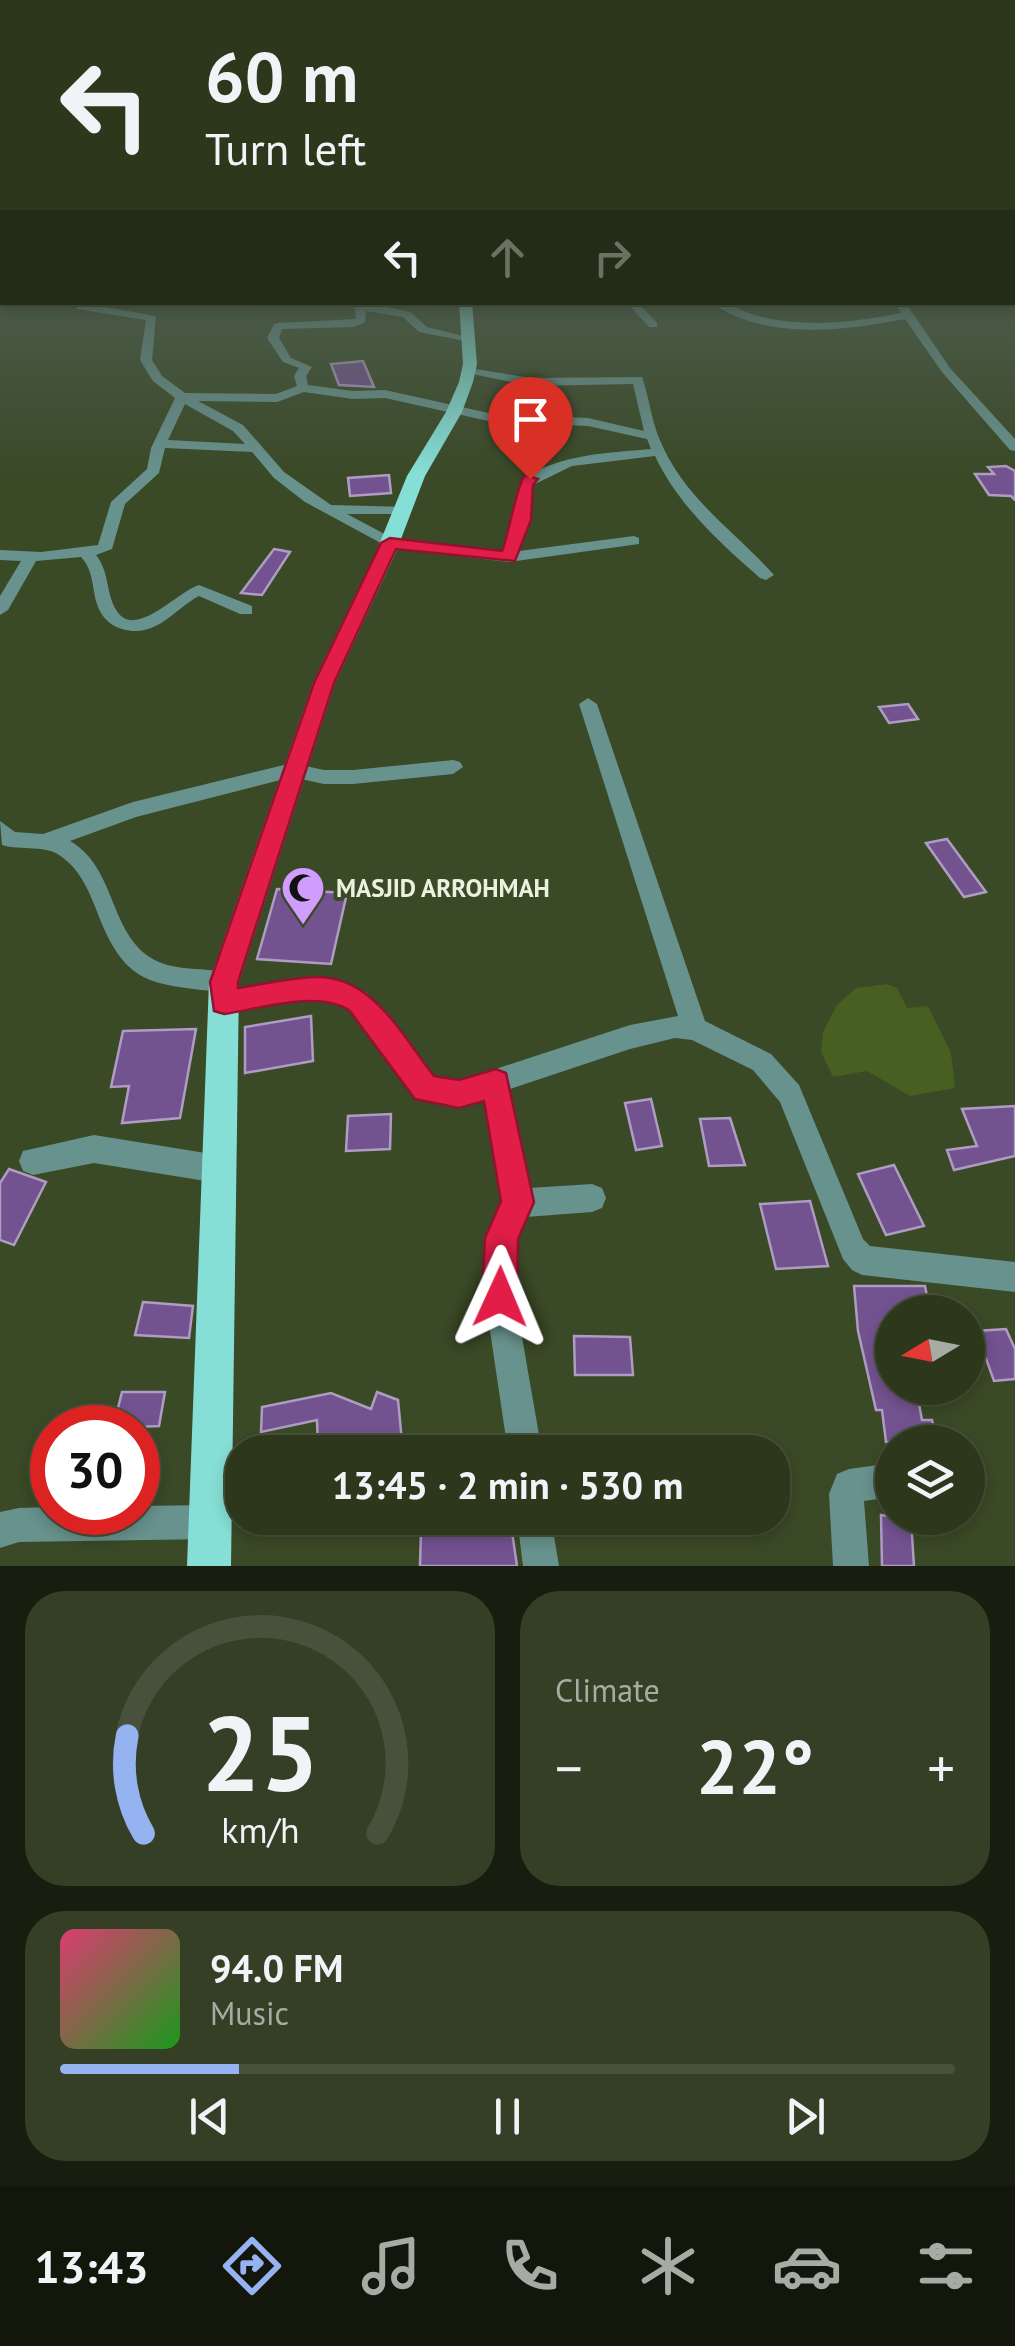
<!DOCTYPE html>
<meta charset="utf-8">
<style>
:root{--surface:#2c371c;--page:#343f25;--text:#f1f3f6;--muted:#a6aca3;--line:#48513b;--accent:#95b2f1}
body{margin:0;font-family:"PT Sans",sans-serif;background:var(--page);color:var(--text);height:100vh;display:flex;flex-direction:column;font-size:38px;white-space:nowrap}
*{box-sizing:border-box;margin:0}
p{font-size:32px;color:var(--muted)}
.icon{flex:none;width:55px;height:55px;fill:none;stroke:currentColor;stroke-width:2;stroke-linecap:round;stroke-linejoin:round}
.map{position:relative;height:1566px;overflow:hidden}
.details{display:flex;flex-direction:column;gap:25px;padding:25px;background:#181e0f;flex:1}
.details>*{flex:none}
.guide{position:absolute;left:0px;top:0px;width:1015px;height:305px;box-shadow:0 5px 15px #0003,0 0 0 2px var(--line);background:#2c371c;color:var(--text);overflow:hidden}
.needle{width:65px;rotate:260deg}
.tools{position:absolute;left:875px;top:1295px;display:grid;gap:20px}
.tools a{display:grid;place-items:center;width:110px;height:110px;border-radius:50%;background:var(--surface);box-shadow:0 5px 15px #0003,0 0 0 2px var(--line);font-size:50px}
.speed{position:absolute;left:30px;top:1405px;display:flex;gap:20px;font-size:50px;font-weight:700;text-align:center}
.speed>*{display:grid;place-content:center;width:130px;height:130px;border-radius:50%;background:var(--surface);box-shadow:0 5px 15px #0003,0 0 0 2px var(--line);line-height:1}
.speed .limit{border:15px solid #d22;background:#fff;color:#111}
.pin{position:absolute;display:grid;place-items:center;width:85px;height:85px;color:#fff;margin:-102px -42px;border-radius:50% 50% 50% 0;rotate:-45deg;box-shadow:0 0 10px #0007}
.pin .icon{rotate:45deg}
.me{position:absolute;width:110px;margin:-55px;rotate:1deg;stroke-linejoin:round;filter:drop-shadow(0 0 8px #0008)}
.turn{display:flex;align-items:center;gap:35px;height:210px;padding:0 40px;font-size:45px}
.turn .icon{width:130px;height:130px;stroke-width:2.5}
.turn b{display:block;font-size:70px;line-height:85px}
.lanes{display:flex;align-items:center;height:95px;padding:0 40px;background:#0003;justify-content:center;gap:50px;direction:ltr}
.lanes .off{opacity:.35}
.big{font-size:75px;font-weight:600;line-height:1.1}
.details .widget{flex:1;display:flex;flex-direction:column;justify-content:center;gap:15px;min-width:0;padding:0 35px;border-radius:40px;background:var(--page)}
.details .dial{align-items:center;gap:0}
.dial svg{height:260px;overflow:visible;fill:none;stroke:var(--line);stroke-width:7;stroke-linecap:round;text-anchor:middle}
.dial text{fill:var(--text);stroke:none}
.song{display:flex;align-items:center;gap:30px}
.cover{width:120px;height:120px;border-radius:15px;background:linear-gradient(135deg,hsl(340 70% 55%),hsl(120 70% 35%))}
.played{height:10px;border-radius:5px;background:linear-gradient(90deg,var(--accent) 20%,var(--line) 20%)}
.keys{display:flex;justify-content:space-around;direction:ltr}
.heat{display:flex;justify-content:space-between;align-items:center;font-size:55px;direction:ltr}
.details .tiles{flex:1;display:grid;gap:25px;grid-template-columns:1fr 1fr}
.widget:last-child{grid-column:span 2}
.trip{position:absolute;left:225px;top:1435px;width:565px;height:100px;border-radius:40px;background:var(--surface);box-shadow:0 5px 15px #0003,0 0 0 2px var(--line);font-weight:600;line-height:100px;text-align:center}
.tab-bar{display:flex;height:160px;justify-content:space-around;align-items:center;background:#12160b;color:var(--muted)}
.tab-bar .icon{width:70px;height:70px}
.tab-bar .active{color:var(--accent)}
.tab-bar b{font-size:45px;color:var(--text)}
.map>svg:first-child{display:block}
.green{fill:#475f20}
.building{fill:#735290;stroke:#af9cc2;stroke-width:2.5}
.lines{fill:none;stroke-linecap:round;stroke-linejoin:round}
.street{fill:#68928d;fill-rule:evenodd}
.primary{fill:#86dfd6;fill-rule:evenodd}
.route{fill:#e11d48;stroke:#92132f;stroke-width:2.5}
.labels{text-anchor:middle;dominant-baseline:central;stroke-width:8;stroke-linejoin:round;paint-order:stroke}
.poi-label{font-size:25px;font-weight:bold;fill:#e9f2de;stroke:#3a4926;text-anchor:start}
</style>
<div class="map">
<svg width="1015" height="1566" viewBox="0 0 1015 1566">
<rect width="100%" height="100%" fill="#3a4926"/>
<path class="green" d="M887,984L897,988L907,1008L928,1006L951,1053L955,1088L910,1096L867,1071L833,1077L821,1052L823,1032L837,1005L856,988Z"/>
<g class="building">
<path d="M363,361L374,387L339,385L331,364Z"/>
<path d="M1006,466L1015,471V500L1011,496L989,495L975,474H994L988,467Z"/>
<path d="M389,475L391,493L350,496L348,478Z"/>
<path d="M274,549L290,552L262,595L241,593Z"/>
<path d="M908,704L918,719L889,723L879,707Z"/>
<path d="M947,839L986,892L964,897L926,843Z"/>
<path d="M277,889L347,893L331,964L257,959Z"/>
<path d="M311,1016L313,1061L245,1073V1027Z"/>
<path d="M196,1029L180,1118L122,1123L129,1086L111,1087L123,1031Z"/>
<path d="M651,1099L662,1146L636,1150L625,1103Z"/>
<path d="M1015,1106V1156L954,1170L947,1150L977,1146L962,1109Z"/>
<path d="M391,1114L390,1149L346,1151L348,1116Z"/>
<path d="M730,1118L745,1165L709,1166L700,1119Z"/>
<path d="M894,1165L924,1226L886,1235L858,1174Z"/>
<path d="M9,1169L46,1182L14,1245L0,1240V1183Z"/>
<path d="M810,1201L828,1266L776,1269L760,1204Z"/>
<path d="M854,1286H925L930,1312H892V1388H916L922,1420H932L937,1442H886L882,1410H876L858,1331Z"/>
<path d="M143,1302L193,1306L189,1338L135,1335Z"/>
<path d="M1006,1329L1015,1349V1379L994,1381L976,1331Z"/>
<path d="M574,1336L630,1337L633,1375H575Z"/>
<path d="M122,1392H165L159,1426L113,1428Z"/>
<path d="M377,1392L398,1400L403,1452H318L317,1420L261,1432L262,1407L331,1393L371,1409Z"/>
<path d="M881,1515L911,1519L914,1566H882Z"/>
<path d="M493,1518H510L517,1566H420L421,1530L450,1528Z"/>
</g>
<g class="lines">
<g class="street">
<rect x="0" y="268" width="2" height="6"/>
<path d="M76,302L156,316L152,360L162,376L185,393L276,394L297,386L294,376L299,368L283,362L267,338L274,324L278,323L356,319L355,308L331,302H364L410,312L427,327L471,338L465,341L419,332L403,317L366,311L365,322L354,327L282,329L279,338L291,358L312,367L306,376L308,385L353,391L385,390L493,414L588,418L644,431L633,384L531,386L463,372L469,368L531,378L642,377C649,397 651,418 659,438C684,499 732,528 774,575L766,580L760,578C720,543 678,505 655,456L572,466L533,485L529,519L519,551L634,536L639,538V544L509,562L390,548L305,502L274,478L252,452L165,448L159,473L125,504L112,549L96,555C109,571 106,591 115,608C133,643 176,592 199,585L252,606V614H240L199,596C173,610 156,639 122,629C108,625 100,615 96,601C92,585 93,570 81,557L36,561L8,610L0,615V596L21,561L0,560V550L41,552L98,545L111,502L147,469L151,448L175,398L153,381L140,360L146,320L77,309ZM304,392L353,399L385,398L493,422L588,426L647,439L651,449C606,453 560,454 521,480L515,519L503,552L394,539L347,514H403L408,513V507L331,505L284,472L243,425L198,401L277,402ZM185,404L233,431L245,444L168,440Z"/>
<path d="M626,302H637L657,323V327H649Z"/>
<path d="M710,302C729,302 744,313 762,317C807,328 856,322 901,313L894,302H905L950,368L1015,439V451L1010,450L942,372L905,319C843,331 766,341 710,302Z"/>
<path d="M588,698L597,704L705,1021L771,1054L799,1085L863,1239L870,1246L1015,1262V1292L862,1275L852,1270L843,1259L780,1102L753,1070L692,1040L675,1038L630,1049L510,1089L529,1188L592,1184L602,1188L606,1198L602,1208L592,1212L526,1217L516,1239L515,1297L542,1452H508L485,1297L486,1238L504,1202L486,1098L459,1107L416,1098L349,1009C310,990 264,1006 224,1013L215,1010L212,1002L215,994L221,992C147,984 124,984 96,909C88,889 80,870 62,857C46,844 21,851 2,845L0,821L15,832L43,834L133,802L292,763L324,770H353L453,760L460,762L463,767L453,774L353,784H324L292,777L136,817L70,841C115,867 109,928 148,956C173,974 206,965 232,975L236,982L231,990C279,982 320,972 367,993L432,1078L459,1081L630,1025L678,1016L579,704Z"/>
<path d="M94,1135L218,1155L228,1159L232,1169L228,1179L218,1183L94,1163L33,1175L23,1171L19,1161L23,1151Z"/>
<path d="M968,1460L982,1465L987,1477L982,1489L970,1494Z"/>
<path d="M892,1463V1497L864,1501L869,1566H833L829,1494L837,1474L849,1469Z"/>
<path d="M210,1505L222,1510L227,1522L222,1534L210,1539L19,1542L0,1548V1512L19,1508L52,1507V1512H138V1506Z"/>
<path d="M517,1518H551L559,1566H523Z"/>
</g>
<path class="primary" d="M459,302H472L477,364L473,382L462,412L425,476L396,552L335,683L239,982L231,1566H187L209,982L313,683L376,552L407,476L446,412L459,382L463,364Z"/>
</g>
<linearGradient id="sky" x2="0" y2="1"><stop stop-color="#202815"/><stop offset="0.54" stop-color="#4f5f52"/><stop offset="1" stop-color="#4f5f52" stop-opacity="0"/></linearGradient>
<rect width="1015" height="474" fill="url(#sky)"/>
<path class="route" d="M525,475L538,479L533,485L531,520L515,561L396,549L334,683L238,982V988C263,984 289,978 315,977C373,975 402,1036 434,1076L459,1080L496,1069L506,1073L534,1202L518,1239L517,1297L512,1309L500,1314L487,1309L482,1297L485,1238L501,1201L484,1101L459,1108L415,1099L349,1010C316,990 260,1009 224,1014L214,1011L210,982L314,683L381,543L390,538L502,551C509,534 517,483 525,475Z"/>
<defs>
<symbol id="mosque-pin" viewBox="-11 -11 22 30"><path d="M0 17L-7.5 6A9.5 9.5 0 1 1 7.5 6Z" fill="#d09dfe" stroke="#3a4926"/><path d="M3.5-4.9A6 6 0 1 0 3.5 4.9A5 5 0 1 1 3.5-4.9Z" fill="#111"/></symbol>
</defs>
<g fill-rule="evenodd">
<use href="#mosque-pin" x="278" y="863" width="50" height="68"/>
</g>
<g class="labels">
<g class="poi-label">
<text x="336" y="888">MASJID ARROHMAH</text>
</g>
</g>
</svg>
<div class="tools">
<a><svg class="needle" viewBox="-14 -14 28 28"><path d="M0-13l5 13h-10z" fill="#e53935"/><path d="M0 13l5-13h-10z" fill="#a6aca3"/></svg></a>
<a><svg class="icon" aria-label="layers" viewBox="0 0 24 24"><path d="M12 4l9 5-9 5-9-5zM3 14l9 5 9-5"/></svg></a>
</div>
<div class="speed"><div class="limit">30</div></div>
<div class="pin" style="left:530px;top:479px;background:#d93025"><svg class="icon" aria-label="arrive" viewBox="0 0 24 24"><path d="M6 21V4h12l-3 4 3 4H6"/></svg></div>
<svg class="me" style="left:500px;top:1297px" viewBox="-20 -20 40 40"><path d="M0-17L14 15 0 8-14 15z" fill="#e11d48" stroke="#fff" stroke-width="4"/></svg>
<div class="trip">13:45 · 2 min · 530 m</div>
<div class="guide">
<div class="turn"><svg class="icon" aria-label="left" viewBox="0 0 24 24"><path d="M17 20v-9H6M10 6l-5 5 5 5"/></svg><div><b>60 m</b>Turn left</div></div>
<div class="lanes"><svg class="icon" aria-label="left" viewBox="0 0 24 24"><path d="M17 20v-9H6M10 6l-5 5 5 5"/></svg><svg class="icon off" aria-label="ahead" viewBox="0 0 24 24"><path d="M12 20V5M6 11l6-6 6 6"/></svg><svg class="icon off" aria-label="right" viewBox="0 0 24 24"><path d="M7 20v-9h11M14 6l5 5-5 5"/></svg></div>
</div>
</div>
<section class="details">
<div class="tiles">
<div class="widget dial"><svg viewBox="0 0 100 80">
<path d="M14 69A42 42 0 1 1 86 69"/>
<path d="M14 69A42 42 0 0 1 9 39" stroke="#95b2f1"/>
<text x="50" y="56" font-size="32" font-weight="700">25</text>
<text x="50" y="72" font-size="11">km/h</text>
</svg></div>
<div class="widget"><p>Climate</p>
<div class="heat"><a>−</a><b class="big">22°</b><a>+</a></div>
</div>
<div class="widget">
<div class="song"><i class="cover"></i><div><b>94.0 FM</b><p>Music</p></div></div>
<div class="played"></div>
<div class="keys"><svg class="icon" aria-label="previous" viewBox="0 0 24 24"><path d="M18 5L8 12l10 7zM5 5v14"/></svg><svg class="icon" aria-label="pause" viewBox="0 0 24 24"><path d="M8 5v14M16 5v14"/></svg><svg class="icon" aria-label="next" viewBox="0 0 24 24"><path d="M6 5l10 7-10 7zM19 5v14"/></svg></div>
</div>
</div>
</section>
<nav class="tab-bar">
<b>13:43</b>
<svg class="icon active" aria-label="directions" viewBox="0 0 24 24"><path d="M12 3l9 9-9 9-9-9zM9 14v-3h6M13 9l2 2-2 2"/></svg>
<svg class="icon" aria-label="music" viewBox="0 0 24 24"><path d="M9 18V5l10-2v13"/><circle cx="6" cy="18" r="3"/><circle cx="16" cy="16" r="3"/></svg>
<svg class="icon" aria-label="phone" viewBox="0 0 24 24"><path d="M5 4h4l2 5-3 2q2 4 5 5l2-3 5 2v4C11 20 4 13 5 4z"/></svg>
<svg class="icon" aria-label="climate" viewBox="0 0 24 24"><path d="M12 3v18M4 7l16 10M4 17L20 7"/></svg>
<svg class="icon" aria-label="car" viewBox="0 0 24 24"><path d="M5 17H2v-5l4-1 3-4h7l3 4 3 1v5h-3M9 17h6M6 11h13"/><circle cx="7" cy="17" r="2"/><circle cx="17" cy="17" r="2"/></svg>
<svg class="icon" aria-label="filters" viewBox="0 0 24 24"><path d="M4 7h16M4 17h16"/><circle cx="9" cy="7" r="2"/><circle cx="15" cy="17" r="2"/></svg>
</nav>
